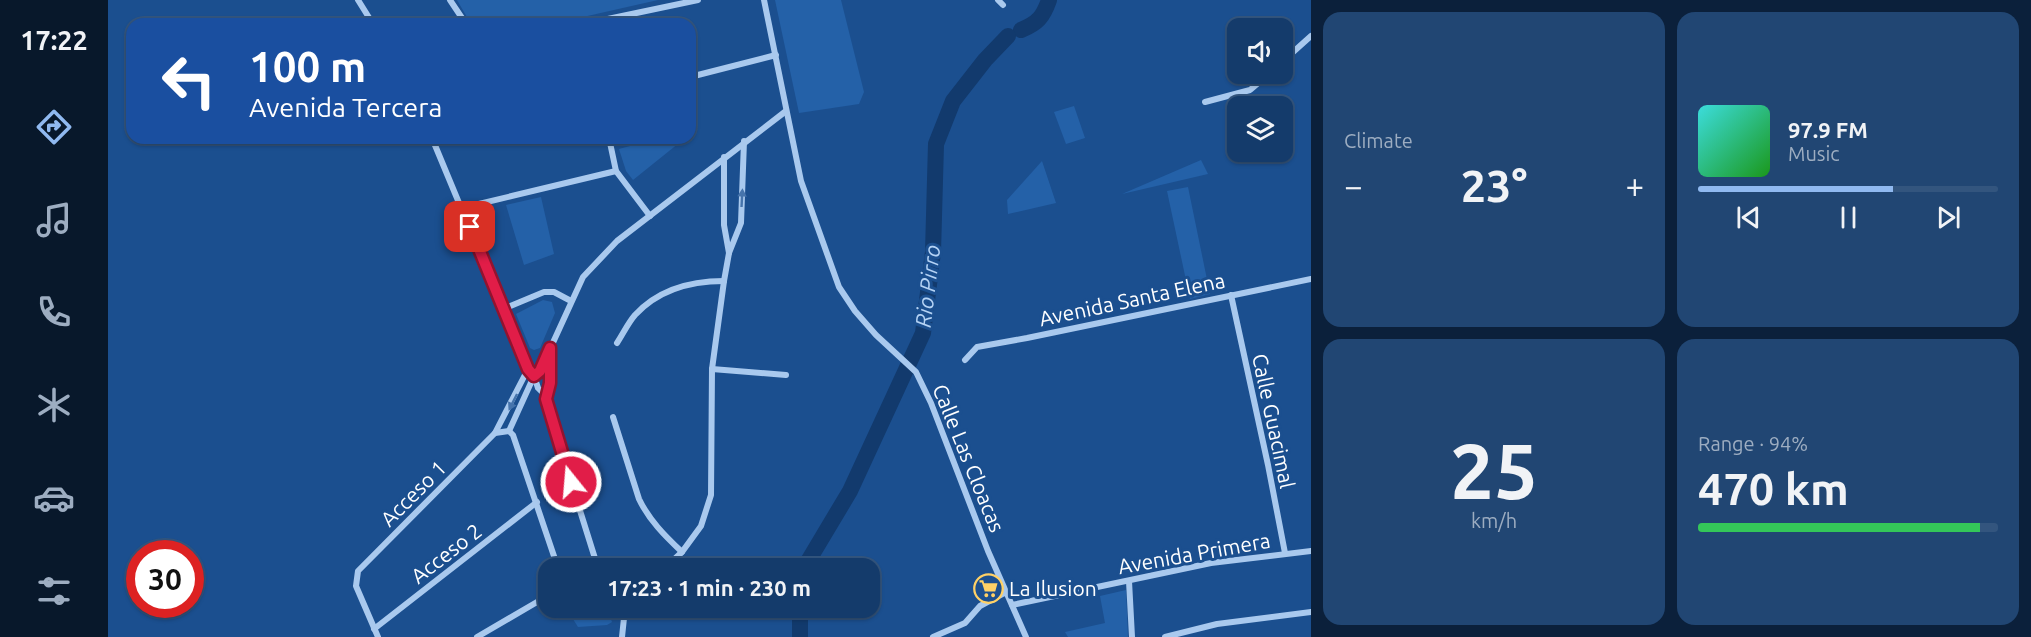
<!DOCTYPE html>
<meta charset="utf-8">
<style>
:root{--surface:#143b6b;--page:#214673;--text:#f1f3f6;--muted:#9dadc1;--line:#33557e;--accent:#90b9f0}
body{margin:0;font-family:Ubuntu,sans-serif;background:var(--page);color:var(--text);height:100vh;display:flex;flex-direction:column;font-size:22px;white-space:nowrap}
*{box-sizing:border-box;margin:0}
p{font-size:20px;color:var(--muted)}
.icon{flex:none;width:33px;height:33px;fill:none;stroke:currentColor;stroke-width:2;stroke-linecap:round;stroke-linejoin:round}
.map{position:relative;flex:1;overflow:hidden}
.details{display:flex;flex-direction:column;gap:12px;padding:12px;background:#0b203b;width:720px}
.details>*{flex:none}
.banner{position:absolute;left:18px;top:18px;width:570px;height:126px;border-radius:18px;box-shadow:0 2px 4px #0004,0 0 0 2px var(--line);background:#1a4fa0;color:#fff;overflow:hidden}
.buttons{position:absolute;left:1119px;top:18px;display:grid;gap:12px}
.buttons a{display:grid;place-items:center;width:66px;height:66px;border-radius:12px;background:var(--surface);box-shadow:0 2px 4px #0004,0 0 0 2px var(--line);font-size:30px}
.speed{position:absolute;left:18px;top:540px;display:flex;gap:12px;font-size:30px;font-weight:700;text-align:center}
.speed>*{display:grid;place-content:center;width:78px;height:78px;border-radius:50%;background:var(--surface);box-shadow:0 2px 4px #0004,0 0 0 2px var(--line);line-height:1}
.speed .limit{border:9px solid #d22;background:#fff;color:#111}
.pin{position:absolute;display:grid;place-items:center;width:51px;height:51px;color:#fff;margin:-26px;border-radius:12px;box-shadow:0 3px 9px #0006}
.me{position:absolute;width:66px;margin:-33px;rotate:343deg;stroke-linejoin:round;filter:drop-shadow(0 0 4px #0008)}
.turn{display:flex;align-items:center;gap:21px;height:126px;padding:0 24px;font-size:27px}
.turn .icon{width:78px;height:78px;stroke-width:2.5}
.turn b{display:block;font-size:42px;line-height:51px}
.big{font-size:45px;font-weight:700;line-height:1.1}
.details .widget{flex:1;display:flex;flex-direction:column;justify-content:center;gap:9px;min-width:0;padding:0 21px;border-radius:18px;background:var(--page)}
.details .dial{align-items:center;gap:0}
.dial b{font-size:78px;line-height:1}
.song{display:flex;align-items:center;gap:18px}
.cover{width:72px;height:72px;border-radius:9px;background:linear-gradient(135deg,hsl(180 70% 55%),hsl(120 70% 35%))}
.played{height:6px;border-radius:3px;background:linear-gradient(90deg,var(--accent) 65%,var(--line) 65%)}
.keys{display:flex;justify-content:space-around;direction:ltr}
.heat{display:flex;justify-content:space-between;align-items:center;font-size:33px;direction:ltr}
.charge{height:9px;border-radius:4px;background:linear-gradient(90deg,#34c759 94%,var(--line) 0)}
.details .tiles{flex:1;display:grid;gap:12px;grid-template-columns:repeat(2,1fr)}
.trip{position:absolute;left:430px;top:558px;width:342px;height:60px;border-radius:18px;background:var(--surface);box-shadow:0 2px 4px #0004,0 0 0 2px var(--line);font-weight:700;line-height:60px;text-align:center}
main{display:flex;flex:1;min-height:0}
.tab-bar{display:flex;flex-direction:column;width:108px;justify-content:space-around;align-items:center;background:#08182b;color:var(--muted)}
.tab-bar .icon{width:42px;height:42px}
.tab-bar .current{color:var(--accent)}
.tab-bar b{font-size:27px;color:var(--text)}
.map>svg:first-child{display:block}
.green{fill:#2461a8}
.lines{fill:none;stroke-linecap:round;stroke-linejoin:round}
.river{stroke:#123a6d;stroke-width:16}
.building{fill:#2a66ad;stroke:#cfe3fa;stroke-width:1.5}
.minor{stroke:#a9c9ee;stroke-width:6}
.oneway{fill:#4674ac}
.route-casing{stroke:#92132f;stroke-width:15}
.route{stroke:#e11d48;stroke-width:10}
.labels{text-anchor:middle;dominant-baseline:central;stroke-width:6;stroke-linejoin:round;paint-order:stroke}
.street-label{font-size:21px;fill:#fff;stroke:#1b4f8f}
.poi-label{font-size:21px;fill:#fff;stroke:#1b4f8f;text-anchor:start}
.water-label{font-size:22px;font-style:italic;fill:#b5d3f5;stroke:#1b4f8f}
</style>
<main>
<nav class="tab-bar">
<b>17:22</b>
<svg class="icon current" aria-label="directions" viewBox="0 0 24 24"><path d="M12 3l9 9-9 9-9-9zM9 14v-3h6M13 9l2 2-2 2"/></svg>
<svg class="icon" aria-label="music" viewBox="0 0 24 24"><path d="M9 18V5l10-2v13"/><circle cx="6" cy="18" r="3"/><circle cx="16" cy="16" r="3"/></svg>
<svg class="icon" aria-label="phone" viewBox="0 0 24 24"><path d="M5 4h4l2 5-3 2q2 4 5 5l2-3 5 2v4C11 20 4 13 5 4z"/></svg>
<svg class="icon" aria-label="climate" viewBox="0 0 24 24"><path d="M12 3v18M4 7l16 10M4 17L20 7"/></svg>
<svg class="icon" aria-label="car" viewBox="0 0 24 24"><path d="M5 17H2v-5l4-1 3-4h7l3 4 3 1v5h-3M9 17h6M6 11h13"/><circle cx="7" cy="17" r="2"/><circle cx="17" cy="17" r="2"/></svg>
<svg class="icon" aria-label="filters" viewBox="0 0 24 24"><path d="M4 7h16M4 17h16"/><circle cx="9" cy="7" r="2"/><circle cx="15" cy="17" r="2"/></svg>
</nav>
<div class="map">
<svg width="1203" height="637" viewBox="0 0 1203 637">
<rect width="100%" height="100%" fill="#1b4f8f"/>
<g class="green">
<path d="M349,0H550L475,17L456,24H363Z"/>
<path d="M667,0H733L756,92L751,104L691,113Z"/>
<path d="M966,106L977,138L958,144L946,112Z"/>
<path d="M551,138L576,139L525,180L518,171L511,149Z"/>
<path d="M1093,160L1100,174L1014,194Z"/>
<path d="M934,161L948,203L900,214L899,200Z"/>
<path d="M1080,187L1102,294L1082,299L1059,191Z"/>
<path d="M433,197L446,254L416,265L398,205Z"/>
<path d="M435,300L444,302L447,313L432,348L426,350L422,348L408,314Z"/>
<path d="M1018,590L1020,637H960L957,632L997,623L992,596Z"/>
<path d="M458,608H499L504,622L499,625L470,627Z"/>
</g>
<g class="lines">
<g class="river">
<path d="M913,30C930,23 935,17 941,0"/>
<path d="M696,568L742,491L815,333L825,252L828,144L845,101L877,60L900,36"/>
<path d="M692,608V637"/>
</g>
</g>
<path class="building" d="M883,580L888,591L877,596L873,584Z"/>
<g class="lines">
<g class="minor">
<path d="M250,0L265,24"/>
<path d="M342,0L358,24"/>
<path d="M656,0L693,181L731,287L747,311L768,335L808,372L823,403L880,551L918,637"/>
<path d="M890,0L895,5"/>
<path d="M476,24L590,0"/>
<path d="M1174,62L1203,36"/>
<path d="M582,77L668,55"/>
<path d="M1097,102L1142,90L1161,74"/>
<path d="M324,138L420,369L426,376L430,388L438,396L443,418L490,568"/>
<path d="M501,138L508,171L542,216"/>
<path d="M326,141L339,138"/>
<path d="M616,157V225L621,253"/>
<path d="M354,208L508,171"/>
<path d="M1123,295L1160,465L1177,553"/>
<path d="M395,309L436,292H446L463,301"/>
<path d="M509,343C515,334 520,323 527,315C551,289 582,281 616,281"/>
<path d="M857,360L869,347L919,338L1203,279"/>
<path d="M604,369L678,375"/>
<path d="M438,396L443,383L442,352"/>
<path d="M505,417L531,499C541,520 557,536 574,552"/>
<path d="M401,431L426,376L432,371L475,277L509,241L678,111"/>
<path d="M387,433L420,369"/>
<path d="M557,568L574,552L593,526L603,495L604,369L616,281L621,253L633,223L636,141"/>
<path d="M1021,581L1024,637"/>
<path d="M904,605L1103,563L1203,551"/>
<path d="M503,608L505,613L516,618"/>
<path d="M266,629L429,502"/>
<path d="M270,637L248,586L250,571L387,433L401,431L405,435L450,568"/>
<path d="M369,637L441,595"/>
<path d="M514,637L516,618L521,608"/>
<path d="M825,637L857,623L872,606L898,592"/>
<path d="M1057,637L1109,624L1203,612"/>
</g>
</g>
<defs><path id="oneway-solid" d="M-6-.8H1V-3.2L6.5 0L1 3.2V.8H-6Z" transform="scale(1.5)"/></defs>
<g class="oneway">
<use href="#oneway-solid" transform="translate(634 198) rotate(-87)"/>
<use href="#oneway-solid" transform="translate(405 402) rotate(117)"/>
</g>
<g class="lines">
<defs>
<path id="route" d="M362,227L420,369L426,376L432,371L442,348V383L438,399L463,482"/>
</defs>
<use href="#route" class="route-casing"/>
<use href="#route" class="route"/>
</g>
<defs>
<symbol id="supermarket-ring" viewBox="-11 -11 22 22"><circle r="9.5" fill="#1b4f8f" stroke="#ffd166" stroke-width="1.5"/><path d="M-6-5.5h2.5l.6 2H6L4.5 2H-2.5L-4.4-4H-6ZM-1.5 3.2a1.3 1.3 0 1 0 .1 0ZM3 3.2a1.3 1.3 0 1 0 .1 0Z" fill="#ffd166"/></symbol>
</defs>
<g fill-rule="evenodd">
<use href="#supermarket-ring" x="864" y="572" width="33" height="33"/>
</g>
<g class="labels">
<g class="street-label">
<text transform="translate(1024 299) rotate(-12)">Avenida Santa Elena</text>
<text transform="translate(1166 421) rotate(78)">Calle Guacimal</text>
<text transform="translate(861 458) rotate(68)">Calle Las Cloacas</text>
<text transform="translate(305 493) rotate(-45)">Acceso 1</text>
<text transform="translate(338 553) rotate(-38)">Acceso 2</text>
<text transform="translate(1086 553) rotate(-10)">Avenida Primera</text>
</g>
<g class="poi-label">
<text x="901" y="588">La Ilusion</text>
</g>
<g class="water-label">
<text transform="translate(819 286) rotate(-83)">Rio Pirro</text>
</g>
</g>
</svg>
<div class="buttons">
<a><svg class="icon" aria-label="sound" viewBox="0 0 24 24"><path d="M4 9h4l5-4v14l-5-4H4zM17 9q2 3 0 6"/></svg></a>
<a><svg class="icon" aria-label="layers" viewBox="0 0 24 24"><path d="M12 4l9 5-9 5-9-5zM3 14l9 5 9-5"/></svg></a>
</div>
<div class="speed"><div class="limit">30</div></div>
<div class="pin" style="left:362px;top:227px;background:#d93025"><svg class="icon" aria-label="arrive" viewBox="0 0 24 24"><path d="M6 21V4h12l-3 4 3 4H6"/></svg></div>
<svg class="me" style="left:463px;top:482px" viewBox="-20 -20 40 40"><circle r="17" fill="#e11d48" stroke="#fff" stroke-width="3"/><path d="M0-11L8 9 0 5-8 9z" fill="#fff"/></svg>
<div class="trip">17:23 · 1 min · 230 m</div>
<div class="banner">
<div class="turn"><svg class="icon" aria-label="left" viewBox="0 0 24 24"><path d="M17 20v-9H6M10 6l-5 5 5 5"/></svg><div><b>100 m</b>Avenida Tercera</div></div>
</div>
</div>
<section class="details">
<div class="tiles">
<div class="widget"><p>Climate</p>
<div class="heat"><a>−</a><b class="big">23°</b><a>+</a></div>
</div>
<div class="widget">
<div class="song"><i class="cover"></i><div><b>97.9 FM</b><p>Music</p></div></div>
<div class="played"></div>
<div class="keys"><svg class="icon" aria-label="previous" viewBox="0 0 24 24"><path d="M18 5L8 12l10 7zM5 5v14"/></svg><svg class="icon" aria-label="pause" viewBox="0 0 24 24"><path d="M8 5v14M16 5v14"/></svg><svg class="icon" aria-label="next" viewBox="0 0 24 24"><path d="M6 5l10 7-10 7zM19 5v14"/></svg></div>
</div>
<div class="widget dial"><b>25</b><p>km/h</p></div>
<div class="widget"><p>Range · 94%</p><b class="big">470 km</b><div class="charge"></div></div>
</div>
</section>
</main>
